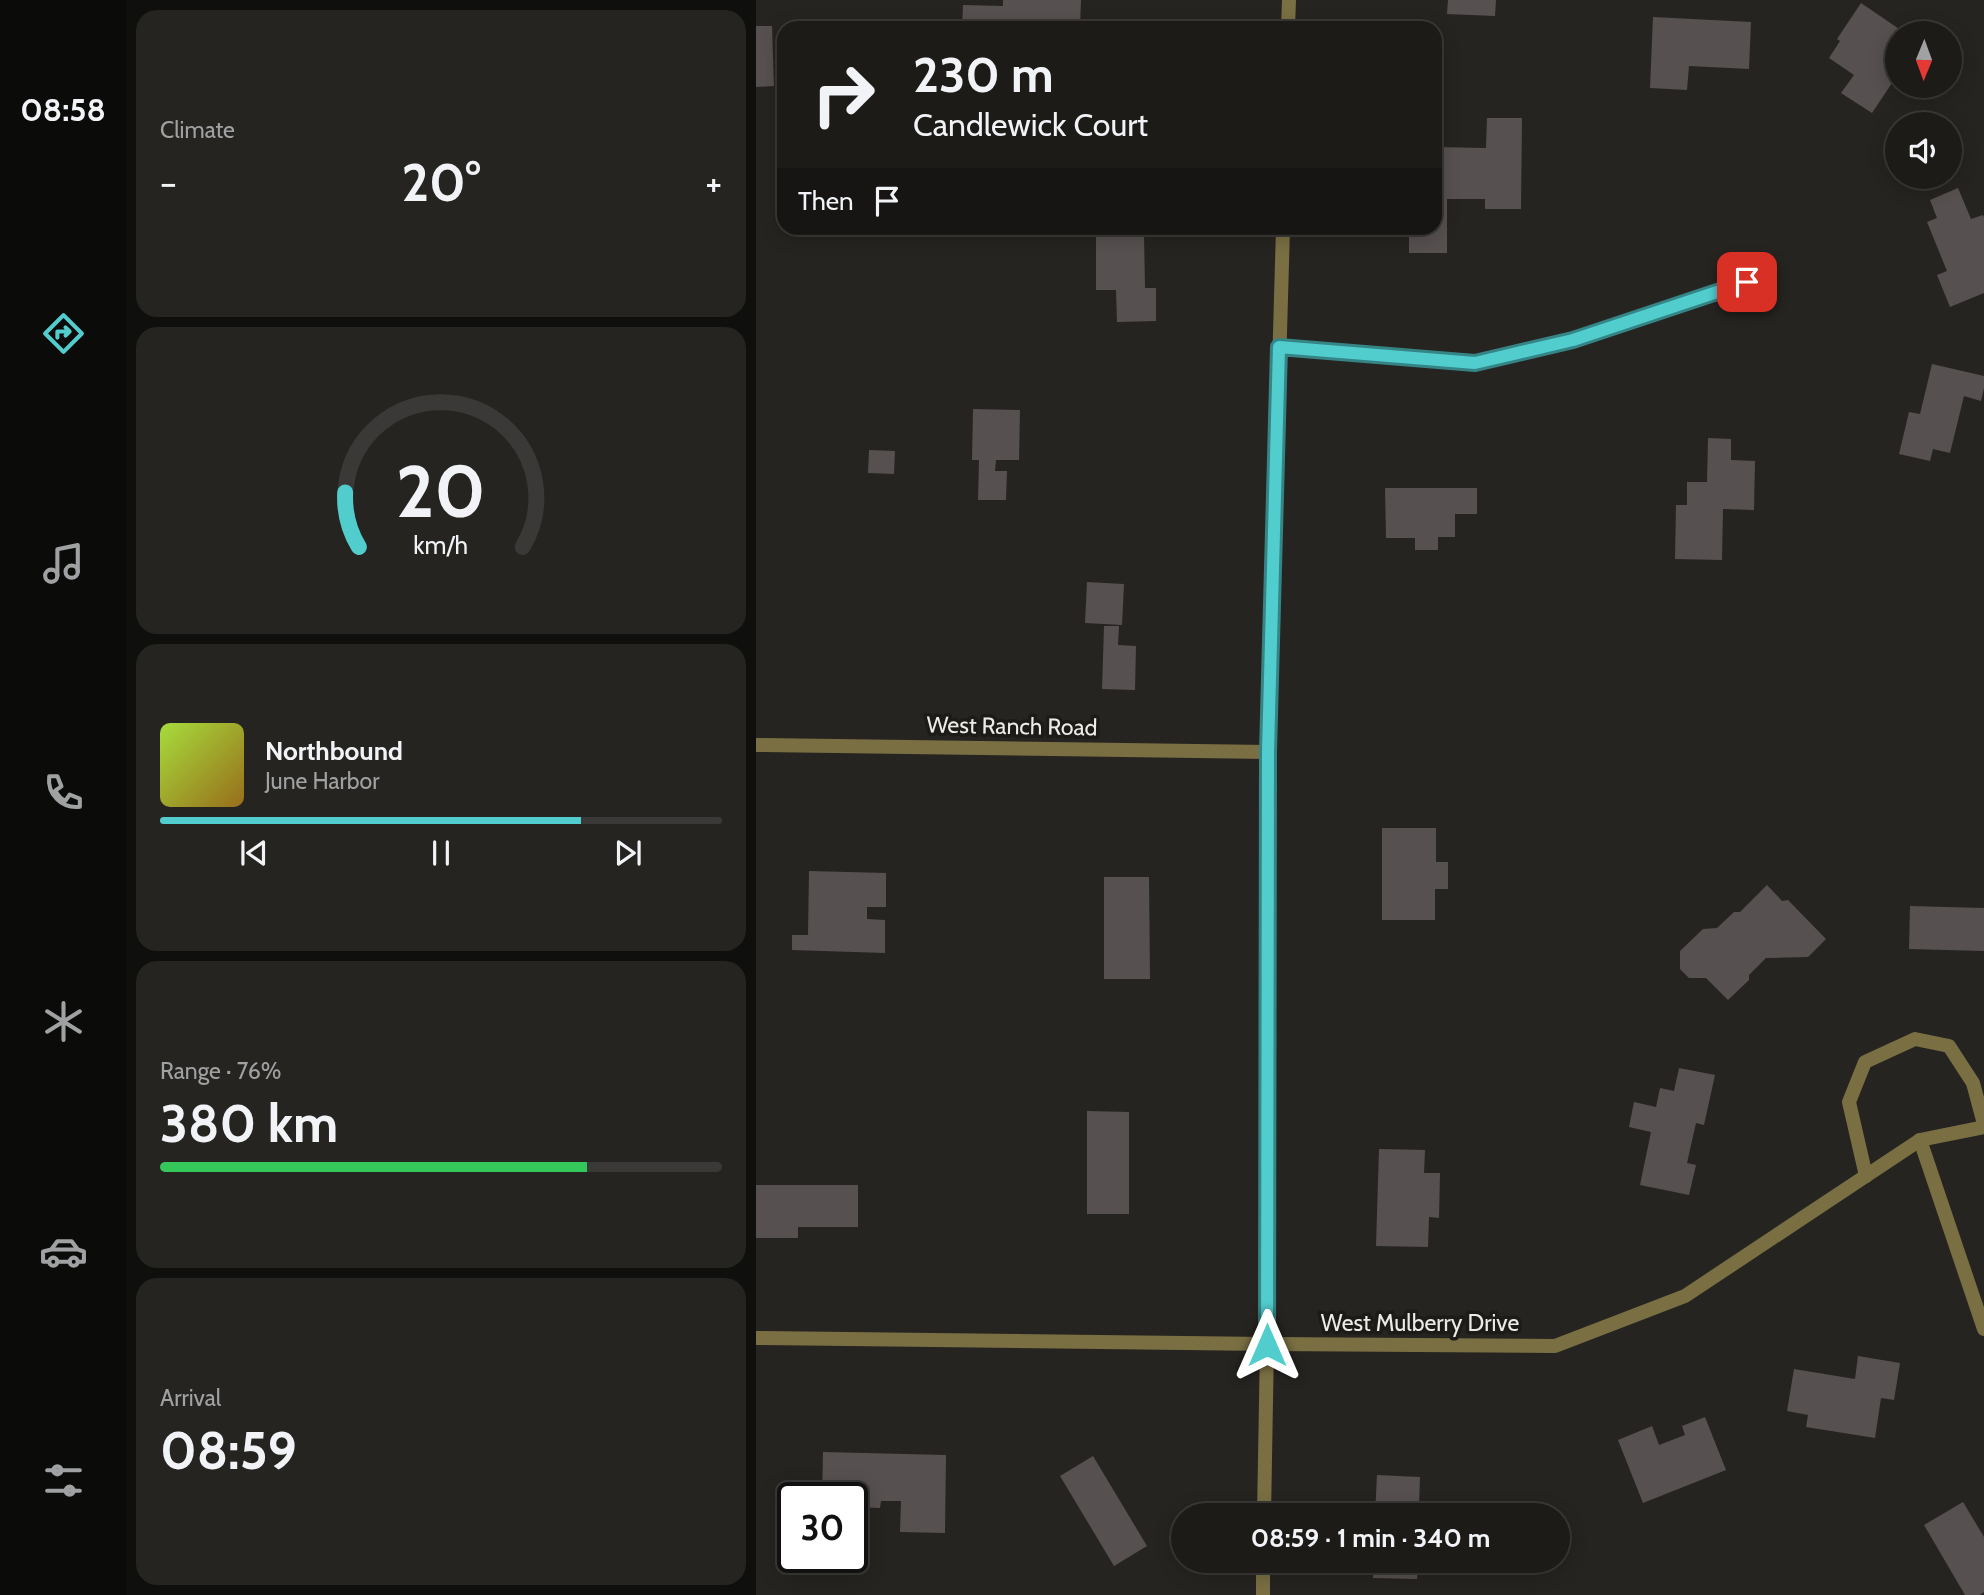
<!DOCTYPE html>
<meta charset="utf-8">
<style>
:root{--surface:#1c1b18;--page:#252421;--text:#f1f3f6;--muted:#a0a1a2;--line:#3a3937;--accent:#52cdce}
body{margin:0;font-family:Cabin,sans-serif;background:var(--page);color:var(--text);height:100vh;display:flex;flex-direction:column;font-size:26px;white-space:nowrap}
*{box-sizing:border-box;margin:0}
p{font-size:23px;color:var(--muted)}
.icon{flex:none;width:38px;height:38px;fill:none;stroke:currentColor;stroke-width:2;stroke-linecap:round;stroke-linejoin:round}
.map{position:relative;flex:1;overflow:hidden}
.side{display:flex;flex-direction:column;gap:10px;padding:10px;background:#0f0f0d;width:630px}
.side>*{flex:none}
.guide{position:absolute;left:21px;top:21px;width:665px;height:214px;border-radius:21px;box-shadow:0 4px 18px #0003,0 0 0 2px var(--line);background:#1c1b18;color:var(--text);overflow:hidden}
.needle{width:46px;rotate:181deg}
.tools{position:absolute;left:1129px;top:21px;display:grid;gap:14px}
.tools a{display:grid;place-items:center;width:77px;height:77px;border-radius:50%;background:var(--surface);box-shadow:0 4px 18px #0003,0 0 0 2px var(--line);font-size:35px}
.speed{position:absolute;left:21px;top:1482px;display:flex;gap:14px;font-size:35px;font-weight:700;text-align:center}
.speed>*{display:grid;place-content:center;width:91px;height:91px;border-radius:50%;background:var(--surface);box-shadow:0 4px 18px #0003,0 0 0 2px var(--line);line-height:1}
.speed .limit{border:4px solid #111;border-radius:10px;background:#fff;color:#111}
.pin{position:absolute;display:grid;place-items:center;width:60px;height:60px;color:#fff;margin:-30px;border-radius:14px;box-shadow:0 4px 10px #0006}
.me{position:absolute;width:77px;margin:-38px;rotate:0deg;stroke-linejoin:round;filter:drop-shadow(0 0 5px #0008)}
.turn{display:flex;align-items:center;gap:24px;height:147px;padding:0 21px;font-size:32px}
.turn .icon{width:91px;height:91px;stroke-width:2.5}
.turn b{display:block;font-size:49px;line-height:60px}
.then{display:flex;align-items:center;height:66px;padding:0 21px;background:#0003;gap:14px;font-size:26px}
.big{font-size:52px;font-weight:800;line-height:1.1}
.side .card{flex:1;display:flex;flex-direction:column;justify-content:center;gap:10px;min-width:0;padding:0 24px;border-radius:21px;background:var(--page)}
.side .dial{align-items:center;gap:0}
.dial svg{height:182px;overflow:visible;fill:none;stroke:var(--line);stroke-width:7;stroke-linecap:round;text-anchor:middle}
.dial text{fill:var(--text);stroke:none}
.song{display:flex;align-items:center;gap:21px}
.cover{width:84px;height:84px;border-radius:10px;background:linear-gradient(135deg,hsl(80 70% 55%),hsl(40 70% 35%))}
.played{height:7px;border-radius:4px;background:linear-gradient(90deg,var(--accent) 75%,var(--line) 75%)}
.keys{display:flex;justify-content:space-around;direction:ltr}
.heat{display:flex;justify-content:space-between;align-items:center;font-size:38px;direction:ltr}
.charge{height:10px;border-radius:5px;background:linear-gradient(90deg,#34c759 76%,var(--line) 0)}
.trip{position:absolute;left:415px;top:1503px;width:399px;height:70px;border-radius:35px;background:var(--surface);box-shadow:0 4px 18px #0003,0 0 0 2px var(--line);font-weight:800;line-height:70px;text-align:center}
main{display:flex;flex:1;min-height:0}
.dock{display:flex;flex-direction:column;width:126px;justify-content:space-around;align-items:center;background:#0b0b0a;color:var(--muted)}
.dock .icon{width:49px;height:49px}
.dock .active{color:var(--accent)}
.dock b{font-size:32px;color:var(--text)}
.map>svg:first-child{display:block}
.building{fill:#575050}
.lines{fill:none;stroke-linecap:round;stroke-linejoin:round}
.minor{stroke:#7a6f43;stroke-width:14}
.route-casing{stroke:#358586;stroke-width:18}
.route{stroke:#52cdce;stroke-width:12}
.labels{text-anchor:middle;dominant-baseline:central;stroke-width:7;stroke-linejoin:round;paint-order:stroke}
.street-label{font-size:23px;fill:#ecebe8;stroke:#1c1b17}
</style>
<main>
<nav class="dock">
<b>08:58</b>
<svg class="icon active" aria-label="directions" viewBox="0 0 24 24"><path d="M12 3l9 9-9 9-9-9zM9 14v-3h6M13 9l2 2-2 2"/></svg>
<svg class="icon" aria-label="music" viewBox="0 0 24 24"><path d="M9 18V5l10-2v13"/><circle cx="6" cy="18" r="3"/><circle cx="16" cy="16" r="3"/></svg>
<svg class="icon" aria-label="phone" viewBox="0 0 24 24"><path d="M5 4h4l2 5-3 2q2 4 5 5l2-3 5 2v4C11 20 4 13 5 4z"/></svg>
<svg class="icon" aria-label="climate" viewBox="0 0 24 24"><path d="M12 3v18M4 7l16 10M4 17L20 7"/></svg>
<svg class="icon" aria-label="car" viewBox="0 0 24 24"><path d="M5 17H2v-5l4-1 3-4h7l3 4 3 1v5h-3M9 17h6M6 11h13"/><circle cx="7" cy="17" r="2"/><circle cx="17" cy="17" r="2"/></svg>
<svg class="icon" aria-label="filters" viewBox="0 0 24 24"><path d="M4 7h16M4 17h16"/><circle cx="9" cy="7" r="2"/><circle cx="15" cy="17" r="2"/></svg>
</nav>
<section class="side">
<div class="card"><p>Climate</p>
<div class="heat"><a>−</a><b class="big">20°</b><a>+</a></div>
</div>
<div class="card dial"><svg viewBox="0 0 100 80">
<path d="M14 69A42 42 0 1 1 86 69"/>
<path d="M14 69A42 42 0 0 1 8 45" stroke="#52cdce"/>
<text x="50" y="56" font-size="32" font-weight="700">20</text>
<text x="50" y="72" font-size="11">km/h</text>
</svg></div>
<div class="card">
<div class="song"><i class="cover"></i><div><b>Northbound</b><p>June Harbor</p></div></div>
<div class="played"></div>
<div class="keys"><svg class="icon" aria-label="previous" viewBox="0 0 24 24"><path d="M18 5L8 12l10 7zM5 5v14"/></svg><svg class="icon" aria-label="pause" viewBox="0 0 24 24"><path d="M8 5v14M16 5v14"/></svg><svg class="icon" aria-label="next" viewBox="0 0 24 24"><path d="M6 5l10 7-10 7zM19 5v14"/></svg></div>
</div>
<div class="card"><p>Range · 76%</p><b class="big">380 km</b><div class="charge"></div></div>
<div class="card"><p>Arrival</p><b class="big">08:59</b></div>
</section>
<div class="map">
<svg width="1228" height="1595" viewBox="0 0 1228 1595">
<rect width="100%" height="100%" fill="#262420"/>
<g class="building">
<path d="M247,0H325L324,28H206L207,5L247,6Z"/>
<path d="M692,0H740L739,16L691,14Z"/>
<path d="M1105,3L1149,33H1141V82L1138,80L1116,113L1085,93L1098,75L1073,58L1084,41L1081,39Z"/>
<path d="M897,17L995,22L993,69L933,66L931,90L894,88Z"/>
<path d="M0,26H16L18,86L0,87Z"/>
<path d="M731,118H766L765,209H729V199H691V253H653V228H679V147L730,148Z"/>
<path d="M1202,188L1215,219L1227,215L1228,217V293L1194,307L1181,275L1191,271L1171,222L1181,218L1174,200Z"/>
<path d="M388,235L389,288H400V321L361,322L360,290H340V237Z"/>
<path d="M1176,364L1228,376V388L1225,401L1208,396L1194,453L1177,449L1174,461L1143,454L1153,412L1164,414Z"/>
<path d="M217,409L264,410L263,460H240L239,471H251L250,500H222L223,460H216Z"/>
<path d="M952,438L975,439V460L999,461L998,510L967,509L966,560L919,559L920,505H931V482H951Z"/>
<path d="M113,450L139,451L138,474L112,473Z"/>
<path d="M629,488H721V514H699V537H682V550H659V538H630Z"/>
<path d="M331,582L368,584L366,625L329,623Z"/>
<path d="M348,626H363L362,645L380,646L379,690L346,689Z"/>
<path d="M626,828H680V862H692V889H679V920H626Z"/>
<path d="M53,871L130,873V907H111V919L129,920V953L36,950V935H52Z"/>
<path d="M348,877H393L394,979H348Z"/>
<path d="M1011,885L1026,901L1032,900L1070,939L1052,957L1010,958L993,975V980L972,1000L950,978H933L924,969V951L947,929L961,928L978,912H984Z"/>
<path d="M1154,906L1228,908V951L1153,949Z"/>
<path d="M923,1068L959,1075L948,1125L940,1123L931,1163L940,1165L933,1195L884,1185L895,1132L873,1127L878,1102L900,1107L904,1088L918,1091Z"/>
<path d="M331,1111L373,1112V1214H331Z"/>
<path d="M623,1149L669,1150L668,1173H684L683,1218L673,1217L672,1247L620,1246Z"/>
<path d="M0,1185H102V1227H42V1238H0Z"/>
<path d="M1102,1356L1144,1363L1138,1400L1125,1398L1119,1438L1050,1427L1052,1415L1031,1411L1038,1369L1099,1379Z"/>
<path d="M949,1417L970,1470L887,1503L862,1440L896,1426L903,1445L929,1435L926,1426Z"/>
<path d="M67,1452L190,1455L189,1533L144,1532L145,1501H125L124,1508L96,1507V1498H66Z"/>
<path d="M337,1456L391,1546L358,1566L304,1476Z"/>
<path d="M621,1475L664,1477L663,1504L680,1505V1516H619Z"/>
<path d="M1207,1502L1228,1537V1592L1224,1595H1209L1168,1525Z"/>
<path d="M618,1561H662L661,1579L617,1578Z"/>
</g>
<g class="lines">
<g class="minor">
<path d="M532,28L533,0"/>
<path d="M523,347L719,363L817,340L991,282"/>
<path d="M0,745L512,752"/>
<path d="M1164,1140L1228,1329"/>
<path d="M1110,1176L1093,1102L1109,1062L1159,1039L1193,1046L1217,1083L1228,1124"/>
<path d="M0,1338L511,1344L799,1346L929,1296L1164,1140L1228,1127"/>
<path d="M508,1516L511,1344L512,752L527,228"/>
<path d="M507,1595V1561"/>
</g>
</g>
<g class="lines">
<defs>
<path id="route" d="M511,1345L512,752L523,347L719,363L817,340L991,282"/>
</defs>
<use href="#route" class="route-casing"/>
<use href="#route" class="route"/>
</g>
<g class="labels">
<g class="street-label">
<text transform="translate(256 726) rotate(1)">West Ranch Road</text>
<text x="664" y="1323">West Mulberry Drive</text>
</g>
</g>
</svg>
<div class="tools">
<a><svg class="needle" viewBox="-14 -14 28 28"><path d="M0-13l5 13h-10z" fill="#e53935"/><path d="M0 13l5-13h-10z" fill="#a0a1a2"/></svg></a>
<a><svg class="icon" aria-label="sound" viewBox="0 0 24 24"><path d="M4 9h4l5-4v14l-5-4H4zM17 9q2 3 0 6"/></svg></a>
</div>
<div class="speed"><div class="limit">30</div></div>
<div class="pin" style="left:991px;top:282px;background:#d93025"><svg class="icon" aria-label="arrive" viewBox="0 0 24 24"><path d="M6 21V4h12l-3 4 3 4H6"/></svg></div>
<svg class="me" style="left:511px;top:1345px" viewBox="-20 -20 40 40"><path d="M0-17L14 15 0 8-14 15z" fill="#52cdce" stroke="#fff" stroke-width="4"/></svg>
<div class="trip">08:59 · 1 min · 340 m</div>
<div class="guide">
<div class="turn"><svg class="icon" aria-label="right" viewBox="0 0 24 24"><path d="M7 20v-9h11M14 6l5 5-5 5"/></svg><div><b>230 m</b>Candlewick Court</div></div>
<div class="then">Then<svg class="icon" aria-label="arrive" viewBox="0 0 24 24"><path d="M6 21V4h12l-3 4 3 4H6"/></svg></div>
</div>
</div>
</main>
